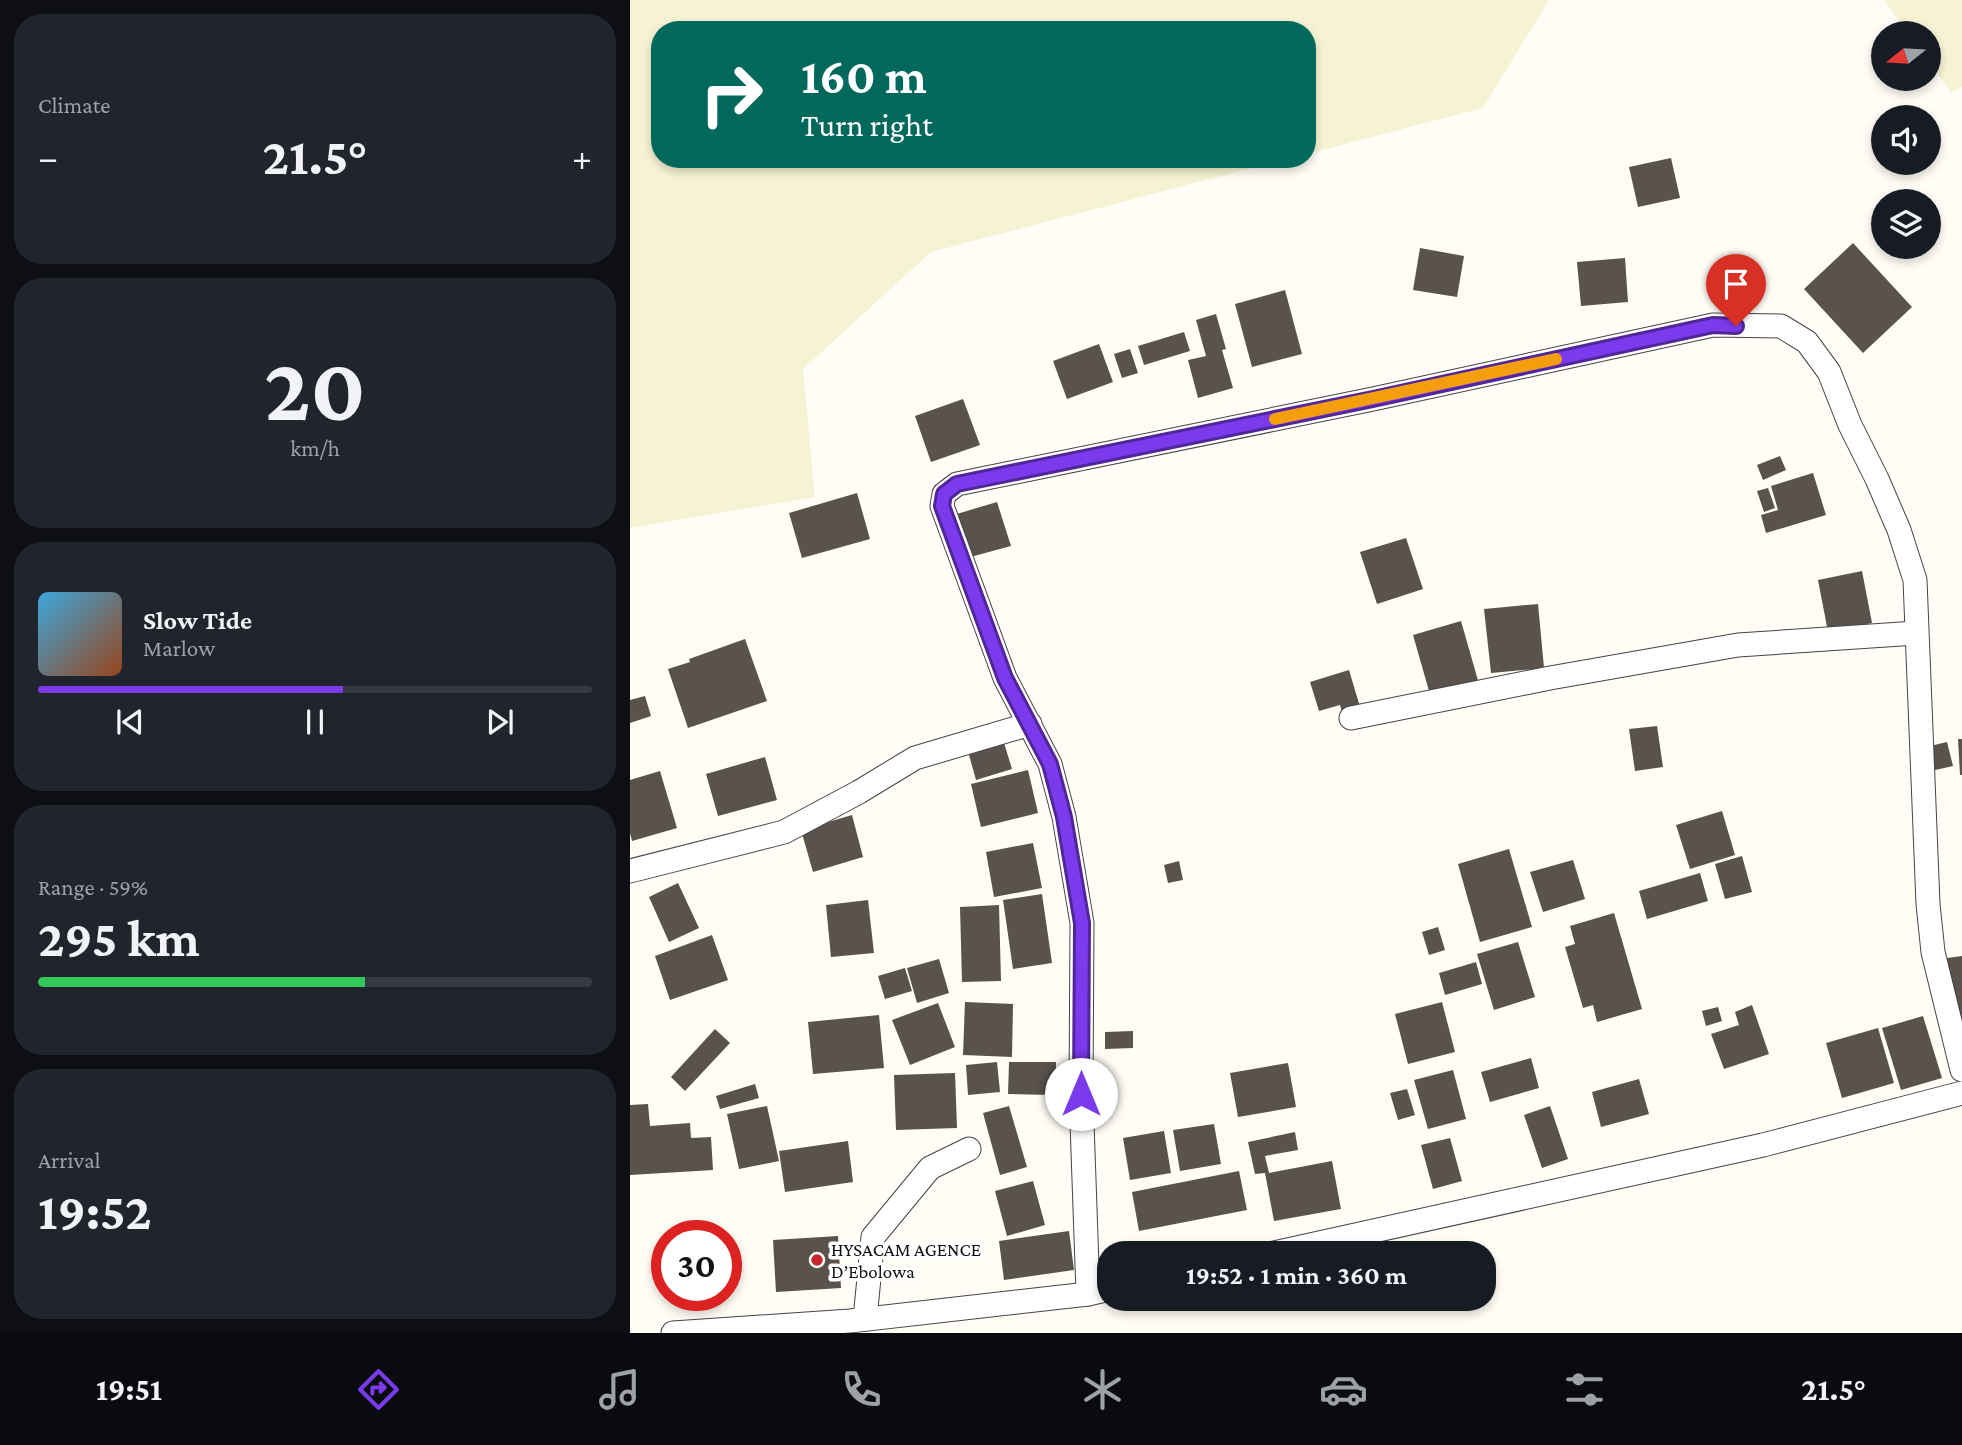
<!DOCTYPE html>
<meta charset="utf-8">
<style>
:root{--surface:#171b24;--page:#20242c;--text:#f1f3f6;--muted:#9ea1a6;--line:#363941;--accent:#7c3aed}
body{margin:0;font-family:"Crimson Pro",serif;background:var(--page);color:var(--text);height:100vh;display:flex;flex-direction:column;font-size:26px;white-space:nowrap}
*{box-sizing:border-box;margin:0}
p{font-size:23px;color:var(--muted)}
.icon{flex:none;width:38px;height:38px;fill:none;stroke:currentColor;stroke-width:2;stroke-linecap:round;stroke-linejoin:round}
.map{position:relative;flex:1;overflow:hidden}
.sheet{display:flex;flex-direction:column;gap:14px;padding:14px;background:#0d0f14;width:630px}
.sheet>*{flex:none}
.banner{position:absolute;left:21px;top:21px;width:665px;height:147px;border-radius:28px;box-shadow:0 4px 10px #0003;background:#00695c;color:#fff;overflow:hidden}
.needle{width:46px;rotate:252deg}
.tools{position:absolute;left:1241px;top:21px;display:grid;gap:14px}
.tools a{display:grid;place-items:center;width:70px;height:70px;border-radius:50%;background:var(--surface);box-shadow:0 4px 10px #0003;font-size:35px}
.speed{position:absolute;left:21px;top:1220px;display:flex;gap:14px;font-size:35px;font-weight:700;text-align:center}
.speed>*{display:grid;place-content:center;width:91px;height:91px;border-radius:50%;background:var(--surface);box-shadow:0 4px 10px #0003;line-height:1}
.speed .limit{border:10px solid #d22;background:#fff;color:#111}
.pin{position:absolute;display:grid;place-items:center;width:60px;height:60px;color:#fff;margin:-72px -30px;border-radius:50% 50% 50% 0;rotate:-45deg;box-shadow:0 0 7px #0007}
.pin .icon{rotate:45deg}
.me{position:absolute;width:77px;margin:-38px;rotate:0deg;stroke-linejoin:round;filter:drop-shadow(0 0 5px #0008)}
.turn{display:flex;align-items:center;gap:24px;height:147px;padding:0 35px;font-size:32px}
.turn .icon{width:91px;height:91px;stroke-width:2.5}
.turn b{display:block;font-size:49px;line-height:60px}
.big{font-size:52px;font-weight:700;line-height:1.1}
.sheet .card{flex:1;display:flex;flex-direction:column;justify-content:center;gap:10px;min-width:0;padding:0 24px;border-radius:28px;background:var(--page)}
.sheet .dial{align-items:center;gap:0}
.dial b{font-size:91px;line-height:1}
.song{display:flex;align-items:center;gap:21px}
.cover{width:84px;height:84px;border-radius:10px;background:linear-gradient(135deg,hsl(200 70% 55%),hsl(20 70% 35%))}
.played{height:7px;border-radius:4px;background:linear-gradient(90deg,var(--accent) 55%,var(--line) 55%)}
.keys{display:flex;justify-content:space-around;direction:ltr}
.heat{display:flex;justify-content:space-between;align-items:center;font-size:38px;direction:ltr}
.charge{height:10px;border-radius:5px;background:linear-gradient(90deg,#34c759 59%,var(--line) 0)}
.trip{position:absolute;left:467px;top:1241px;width:399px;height:70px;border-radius:28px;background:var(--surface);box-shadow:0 4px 10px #0003;font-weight:700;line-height:70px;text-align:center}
.tab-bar{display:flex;height:112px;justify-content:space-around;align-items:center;background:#090b0e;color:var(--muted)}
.tab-bar .icon{width:49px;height:49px}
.tab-bar .active{color:var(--accent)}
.tab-bar b{font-size:32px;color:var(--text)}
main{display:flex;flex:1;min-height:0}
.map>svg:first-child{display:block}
.farmland{fill:#f6f3d4}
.building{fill:#5a524d}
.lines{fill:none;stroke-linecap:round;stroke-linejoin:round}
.street-casing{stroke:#444;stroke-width:25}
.street{stroke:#fff;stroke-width:23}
.route-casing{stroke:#51269a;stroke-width:18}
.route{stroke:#7c3aed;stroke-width:12}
.slow{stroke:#f59e0b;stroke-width:12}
.poi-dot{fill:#c4262e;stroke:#fff;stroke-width:2.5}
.labels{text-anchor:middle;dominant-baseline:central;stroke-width:7;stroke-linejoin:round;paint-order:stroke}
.poi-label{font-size:19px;fill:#111;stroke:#fff;text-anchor:start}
</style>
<main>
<section class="sheet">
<div class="card"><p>Climate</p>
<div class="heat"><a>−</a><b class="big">21.5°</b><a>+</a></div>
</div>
<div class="card dial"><b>20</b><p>km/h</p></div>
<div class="card">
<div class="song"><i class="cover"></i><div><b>Slow Tide</b><p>Marlow</p></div></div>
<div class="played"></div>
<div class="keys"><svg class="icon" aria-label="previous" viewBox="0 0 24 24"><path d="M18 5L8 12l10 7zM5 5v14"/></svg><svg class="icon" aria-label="pause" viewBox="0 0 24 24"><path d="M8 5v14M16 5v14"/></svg><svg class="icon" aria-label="next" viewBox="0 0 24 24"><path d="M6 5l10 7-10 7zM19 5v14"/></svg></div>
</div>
<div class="card"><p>Range · 59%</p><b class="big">295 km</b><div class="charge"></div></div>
<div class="card"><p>Arrival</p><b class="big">19:52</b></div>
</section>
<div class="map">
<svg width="1332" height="1333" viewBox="0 0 1332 1333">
<rect width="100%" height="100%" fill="#fffdf5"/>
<g class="farmland">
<path d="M0,0H919L853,108L677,154V30H30V159H656L301,252L173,369L185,497L0,528Z"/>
<path d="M1254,0H1332V87L1321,93L1299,61L1298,33H1278Z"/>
</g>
<g class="building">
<path d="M1041,158L1050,198L1008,207L999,167Z"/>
<path d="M1223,243L1282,307L1233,353L1174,289Z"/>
<path d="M790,248L834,256L827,297L783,290Z"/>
<path d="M995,258L998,302L951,306L947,262Z"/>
<path d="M655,290L672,354L622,367L605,304Z"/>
<path d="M586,314L596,349L592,350L603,388L568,398L558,360L576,356L566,320Z"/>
<path d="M554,332L560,351L514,365L508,346Z"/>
<path d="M469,344L483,382L437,399L423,361Z"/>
<path d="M500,349L508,373L492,378L484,354Z"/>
<path d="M333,399L350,445L301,462L285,416Z"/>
<path d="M1150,456L1156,470L1133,480L1127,465Z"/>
<path d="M1183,473L1196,515L1136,533L1131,515L1148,510L1141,486Z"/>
<path d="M1138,488L1145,508L1134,512L1127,491Z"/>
<path d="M227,493L240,539L172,558L159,513Z"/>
<path d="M367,502L381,546L333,559L320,516Z"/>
<path d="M776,538L793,589L747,604L730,552Z"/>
<path d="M1232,571L1242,623L1198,632L1188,580Z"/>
<path d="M908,604L914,668L861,673L854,609Z"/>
<path d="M831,621L849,684L801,698L783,635Z"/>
<path d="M115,639L137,701L58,728L38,669L60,662L59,659Z"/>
<path d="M719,670L730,707L712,713L710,705L689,711L680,682Z"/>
<path d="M15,696L21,716L0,723V700Z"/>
<path d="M1027,726L1033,767L1005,771L999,729Z"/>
<path d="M371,733L382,769L346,780L336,744Z"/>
<path d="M1328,739H1332V775H1330Z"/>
<path d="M1317,742L1323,766L1301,771L1296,747Z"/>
<path d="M135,757L147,800L88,816L76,774Z"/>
<path d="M398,770L408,813L351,827L341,784Z"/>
<path d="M30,771L47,828L2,841L0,833V780Z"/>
<path d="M1092,811L1105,855L1060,869L1046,825Z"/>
<path d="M222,815L233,857L183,872L171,830Z"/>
<path d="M403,843L412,888L364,897L356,852Z"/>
<path d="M879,849L902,927L850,942L828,864Z"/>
<path d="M1112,856L1122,892L1095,899L1085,864Z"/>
<path d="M943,860L955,899L913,912L900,872Z"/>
<path d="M549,861L553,880L538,883L534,865Z"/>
<path d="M1070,873L1078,901L1017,919L1009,891Z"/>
<path d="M48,883L69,928L39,942L19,897Z"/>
<path d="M412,894L422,963L383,969L373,900Z"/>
<path d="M238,900L244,953L201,957L196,905Z"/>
<path d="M369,905L371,981L332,982L330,907Z"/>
<path d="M984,913L1012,1009L967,1022L963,1005L953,1008L935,947L945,944L940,926Z"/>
<path d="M808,927L815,950L799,955L792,932Z"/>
<path d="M82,935L98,980L40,1000L25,956Z"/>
<path d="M888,942L905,997L864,1010L847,954Z"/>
<path d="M1332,956V1022L1320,1024L1310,959Z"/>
<path d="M309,959L319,993L287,1003L277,968Z"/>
<path d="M846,962L852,984L815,995L809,973Z"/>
<path d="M275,968L282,991L255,999L248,976Z"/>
<path d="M335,1002L383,1004L382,1057L333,1055Z"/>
<path d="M812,1002L825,1052L778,1064L765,1014Z"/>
<path d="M308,1003L325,1047L280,1065L262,1020Z"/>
<path d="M1122,1005L1139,1054L1094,1069L1081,1034L1109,1025L1105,1012Z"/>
<path d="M1088,1007L1092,1021L1076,1026L1072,1011Z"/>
<path d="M249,1015L254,1068L183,1074L178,1022Z"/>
<path d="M1293,1016L1312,1078L1271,1090L1252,1028Z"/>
<path d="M1248,1028L1264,1083L1212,1098L1196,1043Z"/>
<path d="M85,1029L100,1043L55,1091L41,1077Z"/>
<path d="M503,1031V1048L475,1049V1032Z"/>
<path d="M901,1058L909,1088L860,1102L851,1072Z"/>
<path d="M367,1062L370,1092L338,1095L336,1065Z"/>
<path d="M379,1062H426V1095L378,1094Z"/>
<path d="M658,1063L666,1107L608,1117L600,1073Z"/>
<path d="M823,1070L836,1119L798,1129L784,1080Z"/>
<path d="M325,1073L327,1128L266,1130L264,1075Z"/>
<path d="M1009,1079L1019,1114L971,1127L962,1092Z"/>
<path d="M125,1084L129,1098L90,1109L86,1096Z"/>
<path d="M777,1089L785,1115L768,1120L760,1093Z"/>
<path d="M18,1104L20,1126L60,1123L61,1138L81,1137L83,1170L0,1175V1105Z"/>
<path d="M137,1106L149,1161L109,1169L97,1114Z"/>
<path d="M379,1106L397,1167L370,1175L353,1113Z"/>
<path d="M920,1106L938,1159L912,1168L894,1115Z"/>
<path d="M584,1124L591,1164L550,1171L543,1130Z"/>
<path d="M534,1131L541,1173L500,1180L493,1138Z"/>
<path d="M665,1132L668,1150L635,1156L639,1173L702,1161L711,1209L644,1221L635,1173L625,1174L618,1142Z"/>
<path d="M820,1138L832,1181L803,1189L791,1145Z"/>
<path d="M218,1141L223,1182L155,1192L149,1151Z"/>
<path d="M609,1171L617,1210L509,1231L502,1192Z"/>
<path d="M403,1181L415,1225L377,1236L365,1191Z"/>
<path d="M439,1231L444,1270L374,1280L369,1241Z"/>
<path d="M208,1236L211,1288L146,1292L143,1240Z"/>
</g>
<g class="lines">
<defs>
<g id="street">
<path d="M721,718L920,678L1108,645L1286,633"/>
<path d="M0,871L154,832L229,792L285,758L400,724"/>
<path d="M644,1253L1133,1145L1332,1093"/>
<path d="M458,1294L451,1094L452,923L434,817L420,764L375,678L312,506L314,494L327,484L743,399L1083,325L1151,326L1177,342L1199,372L1220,425L1247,479L1269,530L1285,580L1298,904L1303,952L1332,1070"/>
<path d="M235,1319L243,1237L300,1168L339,1149"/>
<path d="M43,1333L220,1321L458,1294L480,1289"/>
</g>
</defs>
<use href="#street" class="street-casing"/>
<use href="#street" class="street"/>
</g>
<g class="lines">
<defs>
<path id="route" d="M451,1094L452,923L434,817L420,764L375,678L312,506L314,494L327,484L743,399L1083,325L1106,326"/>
</defs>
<use href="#route" class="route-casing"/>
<use href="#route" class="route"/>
<path class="slow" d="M645,419L926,359"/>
</g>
<circle class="poi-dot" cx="187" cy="1260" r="7"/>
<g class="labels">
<g class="poi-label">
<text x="201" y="1249">HYSACAM AGENCE<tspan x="201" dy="22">D’Ebolowa</tspan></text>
</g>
</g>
</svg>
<div class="tools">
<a><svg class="needle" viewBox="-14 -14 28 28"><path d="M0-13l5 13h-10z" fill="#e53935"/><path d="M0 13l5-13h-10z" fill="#9ea1a6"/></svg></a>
<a><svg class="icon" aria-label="sound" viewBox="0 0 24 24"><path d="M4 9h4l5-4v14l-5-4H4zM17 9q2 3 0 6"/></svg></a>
<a><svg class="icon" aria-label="layers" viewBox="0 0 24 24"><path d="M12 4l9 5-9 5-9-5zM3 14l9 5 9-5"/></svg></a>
</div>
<div class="speed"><div class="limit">30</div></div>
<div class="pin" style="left:1106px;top:326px;background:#d93025"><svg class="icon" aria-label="arrive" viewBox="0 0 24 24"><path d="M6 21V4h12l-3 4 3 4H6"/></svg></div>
<svg class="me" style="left:451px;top:1094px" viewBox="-20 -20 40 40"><circle r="19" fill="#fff"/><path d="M0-13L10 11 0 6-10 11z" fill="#7c3aed"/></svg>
<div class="trip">19:52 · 1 min · 360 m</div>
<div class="banner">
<div class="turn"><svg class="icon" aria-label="right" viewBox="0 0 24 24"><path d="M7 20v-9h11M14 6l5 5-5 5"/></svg><div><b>160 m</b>Turn right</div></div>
</div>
</div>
</main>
<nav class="tab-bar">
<b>19:51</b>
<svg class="icon active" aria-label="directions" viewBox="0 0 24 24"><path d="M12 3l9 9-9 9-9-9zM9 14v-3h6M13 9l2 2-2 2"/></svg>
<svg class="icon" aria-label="music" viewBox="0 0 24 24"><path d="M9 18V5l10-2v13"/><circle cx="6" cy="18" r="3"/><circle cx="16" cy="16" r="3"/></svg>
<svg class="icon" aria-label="phone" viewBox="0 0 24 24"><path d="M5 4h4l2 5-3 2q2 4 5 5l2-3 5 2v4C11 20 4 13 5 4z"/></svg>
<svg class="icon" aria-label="climate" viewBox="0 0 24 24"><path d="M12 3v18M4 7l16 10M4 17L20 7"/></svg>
<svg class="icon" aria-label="car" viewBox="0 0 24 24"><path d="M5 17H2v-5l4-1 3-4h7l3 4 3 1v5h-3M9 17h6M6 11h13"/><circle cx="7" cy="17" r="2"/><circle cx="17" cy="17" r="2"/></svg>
<svg class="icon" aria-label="filters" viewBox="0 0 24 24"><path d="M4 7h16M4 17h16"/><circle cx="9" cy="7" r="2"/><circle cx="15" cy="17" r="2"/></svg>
<b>21.5°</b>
</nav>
